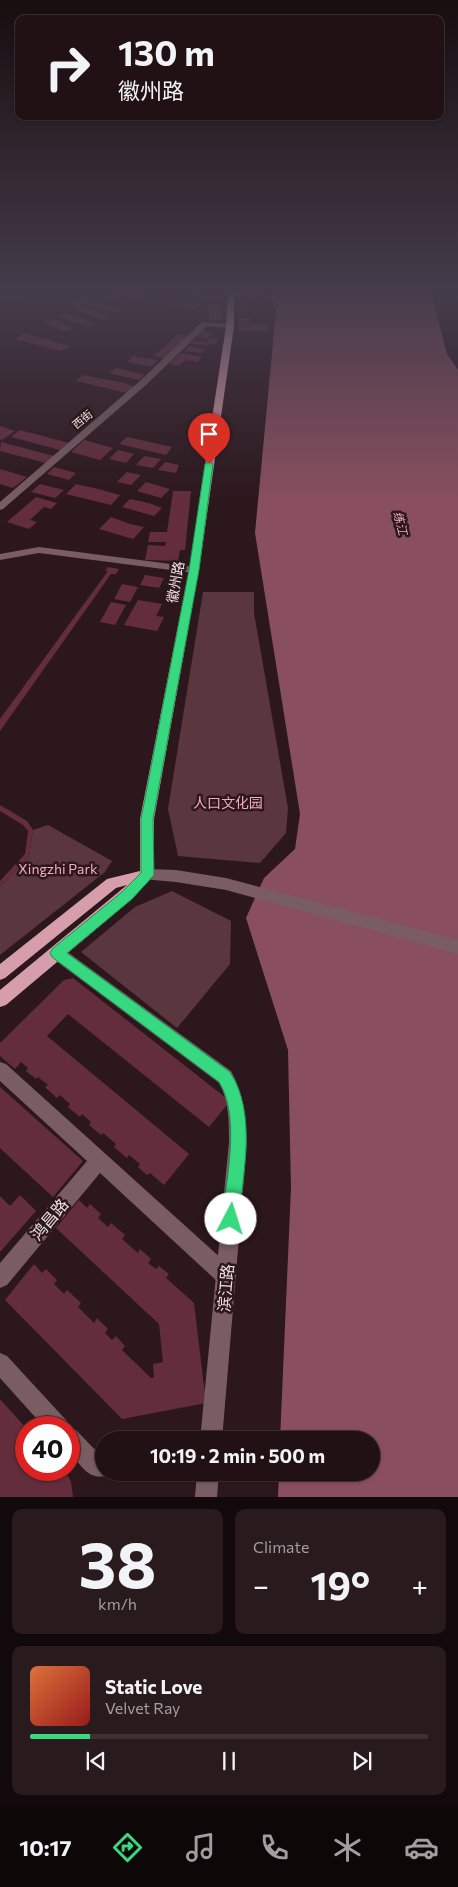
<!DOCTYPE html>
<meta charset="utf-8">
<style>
:root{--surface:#211115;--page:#291a1e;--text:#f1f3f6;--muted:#a29da0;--line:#3e3134;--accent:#36d880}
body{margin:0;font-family:Commissioner,"Noto Sans SC",sans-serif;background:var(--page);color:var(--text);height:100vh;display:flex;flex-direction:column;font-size:19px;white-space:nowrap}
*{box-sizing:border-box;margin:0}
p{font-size:16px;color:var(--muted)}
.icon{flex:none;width:28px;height:28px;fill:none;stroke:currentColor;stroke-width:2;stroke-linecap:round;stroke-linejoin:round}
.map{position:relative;height:1497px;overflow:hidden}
.panel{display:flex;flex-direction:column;gap:12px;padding:12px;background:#12090c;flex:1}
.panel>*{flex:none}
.guide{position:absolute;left:15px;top:15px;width:429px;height:105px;border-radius:10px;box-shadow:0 1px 4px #0004,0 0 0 1px var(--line);background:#211115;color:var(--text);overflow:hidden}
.speed{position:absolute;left:15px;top:1416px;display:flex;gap:10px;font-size:25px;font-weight:700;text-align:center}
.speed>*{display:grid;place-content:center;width:65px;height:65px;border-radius:50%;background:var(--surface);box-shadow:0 1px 4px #0004,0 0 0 1px var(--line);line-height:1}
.speed .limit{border:8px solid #d22;background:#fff;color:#111}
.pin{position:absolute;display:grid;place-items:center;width:42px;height:42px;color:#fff;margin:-51px -21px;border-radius:50% 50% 50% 0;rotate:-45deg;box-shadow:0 0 5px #0007}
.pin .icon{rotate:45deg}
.me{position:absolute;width:55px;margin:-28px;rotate:5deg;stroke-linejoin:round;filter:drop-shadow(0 0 4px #0008)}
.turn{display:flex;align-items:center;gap:18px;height:105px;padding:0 20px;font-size:22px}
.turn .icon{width:65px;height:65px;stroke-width:2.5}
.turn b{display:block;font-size:35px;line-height:42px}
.big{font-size:38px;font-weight:700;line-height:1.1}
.panel .tile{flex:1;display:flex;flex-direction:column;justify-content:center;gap:8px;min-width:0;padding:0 18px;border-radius:10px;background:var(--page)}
.panel .dial{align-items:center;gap:0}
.dial b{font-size:65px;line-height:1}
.song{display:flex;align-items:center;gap:15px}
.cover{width:60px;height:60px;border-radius:8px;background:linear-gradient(135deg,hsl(20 70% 55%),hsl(0 70% 35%))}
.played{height:5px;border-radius:2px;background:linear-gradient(90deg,var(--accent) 15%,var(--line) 15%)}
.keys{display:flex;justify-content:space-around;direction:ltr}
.heat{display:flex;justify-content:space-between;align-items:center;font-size:28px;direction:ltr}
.panel .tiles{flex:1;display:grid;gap:12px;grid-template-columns:1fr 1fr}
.tile:last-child{grid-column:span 2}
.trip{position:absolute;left:95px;top:1431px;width:285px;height:50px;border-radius:25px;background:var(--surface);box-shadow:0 1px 4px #0004,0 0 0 1px var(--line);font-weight:700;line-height:50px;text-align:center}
.menu{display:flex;height:80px;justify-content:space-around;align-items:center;background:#0d0708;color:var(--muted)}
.menu .icon{width:35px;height:35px}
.menu .current{color:var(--accent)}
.menu b{font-size:22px;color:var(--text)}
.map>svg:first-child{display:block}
.green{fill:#5a363f}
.water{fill:#8a4f5e}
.building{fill:#642d3c}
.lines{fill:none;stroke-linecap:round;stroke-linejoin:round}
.minor{fill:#795d63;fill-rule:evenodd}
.tertiary{fill:#795d63;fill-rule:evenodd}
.primary{fill:#d69daa;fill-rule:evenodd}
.route{fill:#36d880;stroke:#238c53}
.labels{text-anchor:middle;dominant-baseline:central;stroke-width:5;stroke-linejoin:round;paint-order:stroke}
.far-street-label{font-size:11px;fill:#eedfe2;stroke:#2c171c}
.far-water-label{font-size:12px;font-style:italic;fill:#f6abbc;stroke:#2c171c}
.street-label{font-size:14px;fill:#eedfe2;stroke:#2c171c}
.park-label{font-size:14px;fill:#f6acbd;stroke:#2c171c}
.near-street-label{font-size:16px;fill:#eedfe2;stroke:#2c171c}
</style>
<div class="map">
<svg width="458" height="1497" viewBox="0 0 458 1497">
<rect width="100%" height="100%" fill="#2c171c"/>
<g class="green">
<path d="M203,592H254V613L288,808L286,833L260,863L178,856L168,809Z"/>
<path d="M48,825L112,861L105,872L0,955V887L29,856L33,830Z"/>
<path d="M172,891L231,921L230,964L177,1028L81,952L135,907Z"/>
</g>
<path class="water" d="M271,293H431L447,354L458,370V1497H278L279,1473L371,1472V1440H280L291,1188L288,1050L246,918L264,878L295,849L300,814L255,533L276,311Z"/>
<g class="building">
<path d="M12,293L18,300L8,302L2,295Z"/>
<path d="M111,293H135L146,295L140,301L108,296Z"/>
<path d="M176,293H205L201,298Z"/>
<path d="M211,293H222L221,300H211Z"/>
<path d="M238,294H266L267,298L239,299Z"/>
<path d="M151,296L201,303L196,309L145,302Z"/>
<path d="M85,297L92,299L76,306L70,304Z"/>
<path d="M92,300L123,310L116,313L85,303Z"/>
<path d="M247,301L248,310H240L239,302Z"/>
<path d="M208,304H222L223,321H209Z"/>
<path d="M79,306L110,316L104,320L73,309Z"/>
<path d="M65,313L96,323L89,327L58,316Z"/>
<path d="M239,318H249V324H269V331H239Z"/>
<path d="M52,319L75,328L66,332L43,323Z"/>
<path d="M203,331L213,333L206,339L195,336Z"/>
<path d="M24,333L70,346L61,351L14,339Z"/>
<path d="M178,334L189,336L166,358L154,356Z"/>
<path d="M209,338H218L216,344L211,343L210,345L191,344L192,341L208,342Z"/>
<path d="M189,346L199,348L204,350L201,353L185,351Z"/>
<path d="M181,353L202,357L197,362L185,360L178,366L168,364Z"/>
<path d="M134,355L137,357L158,360L151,367L127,362Z"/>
<path d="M115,368L121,369L145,375L139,380L109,373Z"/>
<path d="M83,375L125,383L135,387L127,393L76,381Z"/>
<path d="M0,426L15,431L2,440L0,439Z"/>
<path d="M20,430L69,443L60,450L11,437Z"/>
<path d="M127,437L172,447L166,455L119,444Z"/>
<path d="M84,440L113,448L100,460L71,452Z"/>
<path d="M1,442L54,456L46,463L0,451Z"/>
<path d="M118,450L134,454L126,463L109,459Z"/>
<path d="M144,456L161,459L153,468L136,465Z"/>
<path d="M165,462L179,465L176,473L158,470Z"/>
<path d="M54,467L76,473L69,480L47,474Z"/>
<path d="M0,469L27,477L13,488L0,484Z"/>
<path d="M127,472L141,475L131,485L117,482Z"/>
<path d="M146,482L170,489L161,498L137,491Z"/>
<path d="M40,484L64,490L55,498L31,492Z"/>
<path d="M76,484L98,489L120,495L111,505L66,494Z"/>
<path d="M173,491H191L185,550H180L178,561L145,560L148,545L165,546L166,542H148L150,532H167Z"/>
<path d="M36,497L57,503L51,509L44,507L30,520L37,522L29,529L7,522Z"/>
<path d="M130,499L149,503L162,508L154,516L122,507Z"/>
<path d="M111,517L130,524L144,527L133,539L99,529Z"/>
<path d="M108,567L119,569L116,574H111L0,731V719L108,571H105Z"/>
<path d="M145,575L164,578L159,588L140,585Z"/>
<path d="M122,584L138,587L130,602L114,599Z"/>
<path d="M138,600L162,604L156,616L164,617L157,631L124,625Z"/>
<path d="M111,602L126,605L115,625L100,622Z"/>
<path d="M0,805L27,821L33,830L29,856L0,887V881L25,854L28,831L23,825L0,811Z"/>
<path d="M73,978L230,1101L209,1127L68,1014L47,1036L189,1154L164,1185L150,1173L147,1175L138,1167L140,1164L129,1155L127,1158L114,1147L116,1144L103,1133L101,1135L89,1125L91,1122L82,1114L80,1117L68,1107L70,1104L60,1095L57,1098L45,1087L48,1085L38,1077L36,1079L26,1071L28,1068L21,1062L15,1069L0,1056V1043L64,980Z"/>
<path d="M0,1087L83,1161L53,1197L0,1148Z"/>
<path d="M20,1195L36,1211L0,1252V1196L10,1206Z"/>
<path d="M79,1200L87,1208L90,1204L101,1214L98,1218L108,1227L111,1223L125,1235L122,1239L138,1253L140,1249L151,1259L148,1263L156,1269L159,1266L169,1274L166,1278L194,1303L206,1403L122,1419L5,1300L34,1264L42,1273L46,1269L57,1280L54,1284L64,1294L67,1290L81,1303L78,1307L94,1323L97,1318L108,1329L105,1333L112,1340L116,1336L125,1346L122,1350L151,1378L154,1377L153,1364L163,1362L159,1324L56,1228Z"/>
<path d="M0,1399L26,1428V1470H65L71,1482L73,1497H0Z"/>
</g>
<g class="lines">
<g class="minor">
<path d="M202,322L230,324L234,326L230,328L207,326L147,384L3,509L0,510V502L141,380Z"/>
<path d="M39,547L194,567L199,570L194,573L39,553L0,560V554Z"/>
<path d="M0,1062L6,1064L233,1269L236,1276L233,1283L226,1286L219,1283L100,1173L7,1285L0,1288V1263L87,1161L0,1081Z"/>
<path d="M0,1353L7,1356L67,1421L70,1427L76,1430L101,1456L104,1455V1472L112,1474C89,1483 83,1467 69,1452V1428H45L0,1378Z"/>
</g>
<g class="tertiary">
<path d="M147,869L176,870L226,878L458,940V954L226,890L176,882L142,879L140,875L142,871Z"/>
<path d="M57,946L62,948L231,1071C244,1094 246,1116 247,1142L222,1440H200L229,1142C229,1121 229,1101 219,1083L52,958L49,953L52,948Z"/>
<path d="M197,1472H219L217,1497H195Z"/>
</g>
<path class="primary" d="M228,293H234V326L199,570L154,819V875L132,899L6,1005L0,1007V990L127,885L116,888L5,978L0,980V964L107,879L140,871V819L189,570L226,326Z"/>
</g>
<linearGradient id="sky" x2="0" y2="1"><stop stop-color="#180d0f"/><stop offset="0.58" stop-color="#453c4b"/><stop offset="1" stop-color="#453c4b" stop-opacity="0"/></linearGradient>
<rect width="458" height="503" fill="url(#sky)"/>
<path class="route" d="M209,461L213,464L199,570L153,819L154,875L132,899L67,953L230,1072C257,1114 243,1171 239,1219L237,1225L231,1227L225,1225L222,1219C226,1180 241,1117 219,1082L52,957L50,953L52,949L122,892L141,873V819L189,570L205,464Z"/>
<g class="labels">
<g class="far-street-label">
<text transform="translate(82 419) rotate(-40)">西街</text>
</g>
<g class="far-water-label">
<text transform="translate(401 523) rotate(76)">练江</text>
</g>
<g class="street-label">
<text transform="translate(175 582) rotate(-80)">徽州路</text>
</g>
<g class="park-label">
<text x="228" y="802">人口文化园</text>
<text x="58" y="868">Xingzhi Park</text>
</g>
<g class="near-street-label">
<text transform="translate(49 1219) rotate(-50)">鸿昌路</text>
<text transform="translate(225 1288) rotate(-85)">滨江路</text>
</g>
</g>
</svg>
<div class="speed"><div class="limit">40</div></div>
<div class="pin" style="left:209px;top:464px;background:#d93025"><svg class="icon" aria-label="arrive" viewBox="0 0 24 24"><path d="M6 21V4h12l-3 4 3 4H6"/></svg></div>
<svg class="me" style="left:231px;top:1219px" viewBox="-20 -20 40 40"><circle r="19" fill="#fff"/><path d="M0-13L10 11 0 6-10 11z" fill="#36d880"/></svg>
<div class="trip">10:19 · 2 min · 500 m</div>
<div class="guide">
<div class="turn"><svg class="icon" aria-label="right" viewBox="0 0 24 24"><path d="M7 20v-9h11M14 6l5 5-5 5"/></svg><div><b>130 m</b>徽州路</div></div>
</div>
</div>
<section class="panel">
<div class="tiles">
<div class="tile dial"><b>38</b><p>km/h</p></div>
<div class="tile"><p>Climate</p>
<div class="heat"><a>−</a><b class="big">19°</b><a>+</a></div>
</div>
<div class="tile">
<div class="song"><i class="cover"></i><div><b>Static Love</b><p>Velvet Ray</p></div></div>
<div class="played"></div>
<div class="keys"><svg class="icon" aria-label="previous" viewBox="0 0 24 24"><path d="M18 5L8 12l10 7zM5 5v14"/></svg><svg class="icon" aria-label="pause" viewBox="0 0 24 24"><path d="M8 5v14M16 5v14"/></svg><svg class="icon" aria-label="next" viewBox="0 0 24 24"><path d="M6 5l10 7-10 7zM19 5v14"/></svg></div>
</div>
</div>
</section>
<nav class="menu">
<b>10:17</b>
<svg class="icon current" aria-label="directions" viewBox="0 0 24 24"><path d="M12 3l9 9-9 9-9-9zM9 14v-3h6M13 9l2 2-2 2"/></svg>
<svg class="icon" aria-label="music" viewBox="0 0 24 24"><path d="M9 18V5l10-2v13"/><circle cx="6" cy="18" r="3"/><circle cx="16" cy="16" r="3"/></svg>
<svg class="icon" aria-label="phone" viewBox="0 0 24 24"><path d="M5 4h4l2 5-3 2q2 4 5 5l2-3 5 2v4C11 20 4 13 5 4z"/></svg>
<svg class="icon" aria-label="climate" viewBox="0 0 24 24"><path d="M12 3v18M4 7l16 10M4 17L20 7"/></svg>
<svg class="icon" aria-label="car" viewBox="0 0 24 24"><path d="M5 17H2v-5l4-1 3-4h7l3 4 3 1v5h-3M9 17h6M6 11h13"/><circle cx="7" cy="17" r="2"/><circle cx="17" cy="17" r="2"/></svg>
</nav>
